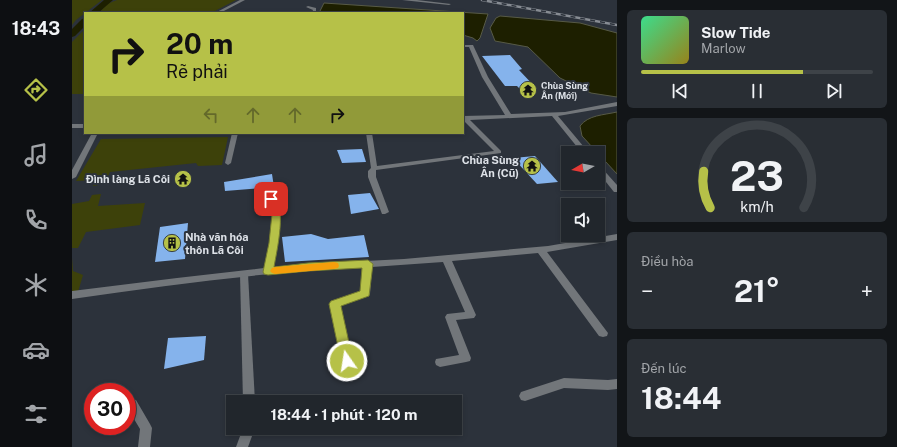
<!DOCTYPE html>
<html lang="vi">
<meta charset="utf-8">
<style>
:root{--surface:#21262c;--page:#292e34;--text:#f1f3f6;--muted:#a2a5a9;--line:#3e4348;--accent:#b6c148}
body{margin:0;font-family:"Public Sans",sans-serif;background:var(--page);color:var(--text);height:100vh;display:flex;flex-direction:column;font-size:15px;white-space:nowrap}
*{box-sizing:border-box;margin:0}
p{font-size:13px;color:var(--muted)}
.icon{flex:none;width:22px;height:22px;fill:none;stroke:currentColor;stroke-width:2;stroke-linecap:round;stroke-linejoin:round}
.map{position:relative;flex:1;overflow:hidden}
.sheet{display:flex;flex-direction:column;gap:10px;padding:10px;background:#121518;width:280px}
.sheet>*{flex:none}
.banner{position:absolute;left:12px;top:12px;width:380px;height:122px;border-radius:0px;box-shadow:0 2px 6px #0003,0 0 0 1px var(--line);background:#b6c148;color:#111;overflow:hidden}
.needle{width:26px;rotate:261deg}
.controls{position:absolute;left:489px;top:146px;display:grid;gap:8px}
.controls a{display:grid;place-items:center;width:44px;height:44px;border-radius:0px;background:var(--surface);box-shadow:0 2px 6px #0003,0 0 0 1px var(--line);font-size:20px}
.speed{position:absolute;left:12px;top:383px;display:flex;gap:8px;font-size:20px;font-weight:700;text-align:center}
.speed>*{display:grid;place-content:center;width:52px;height:52px;border-radius:50%;background:var(--surface);box-shadow:0 2px 6px #0003,0 0 0 1px var(--line);line-height:1}
.speed .limit{border:6px solid #d22;background:#fff;color:#111}
.pin{position:absolute;display:grid;place-items:center;width:34px;height:34px;color:#fff;margin:-17px;border-radius:8px;box-shadow:0 2px 6px #0006}
.me{position:absolute;width:44px;margin:-22px;rotate:347deg;stroke-linejoin:round;filter:drop-shadow(0 0 3px #0008)}
.turn{display:flex;align-items:center;gap:14px;height:84px;padding:0 16px;font-size:18px}
.turn .icon{width:52px;height:52px;stroke-width:2.5}
.turn b{display:block;font-size:28px;line-height:34px}
.lanes{display:flex;align-items:center;height:38px;padding:0 16px;background:#0003;justify-content:center;gap:20px;direction:ltr}
.lanes .off{opacity:.35}
.big{font-size:30px;font-weight:700;line-height:1.1}
.sheet .card{flex:1;display:flex;flex-direction:column;justify-content:center;gap:6px;min-width:0;padding:0 14px;border-radius:6px;background:var(--page)}
.sheet .dial{align-items:center;gap:0}
.dial svg{height:104px;overflow:visible;fill:none;stroke:var(--line);stroke-width:7;stroke-linecap:round;text-anchor:middle}
.dial text{fill:var(--text);stroke:none}
.song{display:flex;align-items:center;gap:12px}
.cover{width:48px;height:48px;border-radius:6px;background:linear-gradient(135deg,hsl(150 70% 55%),hsl(50 70% 35%))}
.played{height:4px;border-radius:2px;background:linear-gradient(90deg,var(--accent) 70%,var(--line) 70%)}
.keys{display:flex;justify-content:space-around;direction:ltr}
.heat{display:flex;justify-content:space-between;align-items:center;font-size:22px;direction:ltr}
.trip{position:absolute;left:154px;top:395px;width:236px;height:40px;border-radius:0px;background:var(--surface);box-shadow:0 2px 6px #0003,0 0 0 1px var(--line);font-weight:700;line-height:40px;text-align:center}
main{display:flex;flex:1;min-height:0}
.menu{display:flex;flex-direction:column;width:72px;justify-content:space-around;align-items:center;background:#0d0f12;color:var(--muted)}
.menu .icon{width:28px;height:28px}
.menu .on{color:var(--accent)}
.menu b{font-size:18px;color:var(--text)}
.map>svg:first-child{display:block}
.green{fill:#3d410a}
.water{fill:#1d1f00;stroke:#575a46}
.lines{fill:none;stroke-linecap:round;stroke-linejoin:round}
.canal{fill:#1d1f00;fill-rule:evenodd}
.building{fill:#85b3ec}
.service{fill:#72767a;fill-rule:evenodd}
.minor{fill:#72767a;fill-rule:evenodd}
.tertiary{fill:#72767a;fill-rule:evenodd}
.rail-casing{stroke:#878c93;stroke-width:2.5}
.rail{stroke:#2c323b;stroke-width:1.5;stroke-dasharray:5;stroke-linecap:butt}
.route{fill:#b6c148;stroke:#767d2f}
.slow{fill:#f59e0b}
.labels{text-anchor:middle;dominant-baseline:central;stroke-width:4;stroke-linejoin:round;paint-order:stroke}
.far-poi-label{font-size:9px;font-weight:bold;fill:#dee2e8;stroke:#2c323b;text-anchor:start}
.poi-label{font-size:11px;font-weight:bold;fill:#dee2e8;stroke:#2c323b;text-anchor:end}
</style>
<main>
<nav class="menu">
<b>18:43</b>
<svg class="icon on" aria-label="directions" viewBox="0 0 24 24"><path d="M12 3l9 9-9 9-9-9zM9 14v-3h6M13 9l2 2-2 2"/></svg>
<svg class="icon" aria-label="music" viewBox="0 0 24 24"><path d="M9 18V5l10-2v13"/><circle cx="6" cy="18" r="3"/><circle cx="16" cy="16" r="3"/></svg>
<svg class="icon" aria-label="phone" viewBox="0 0 24 24"><path d="M5 4h4l2 5-3 2q2 4 5 5l2-3 5 2v4C11 20 4 13 5 4z"/></svg>
<svg class="icon" aria-label="climate" viewBox="0 0 24 24"><path d="M12 3v18M4 7l16 10M4 17L20 7"/></svg>
<svg class="icon" aria-label="car" viewBox="0 0 24 24"><path d="M5 17H2v-5l4-1 3-4h7l3 4 3 1v5h-3M9 17h6M6 11h13"/><circle cx="7" cy="17" r="2"/><circle cx="17" cy="17" r="2"/></svg>
<svg class="icon" aria-label="filters" viewBox="0 0 24 24"><path d="M4 7h16M4 17h16"/><circle cx="9" cy="7" r="2"/><circle cx="15" cy="17" r="2"/></svg>
</nav>
<div class="map">
<svg width="545" height="447" viewBox="0 0 545 447">
<rect width="100%" height="100%" fill="#2c323b"/>
<g class="green">
<path d="M0,0H30L4,20L0,25Z"/>
<path d="M45,0H164L139,13H27L35,4Z"/>
<path d="M13,29V94H0V42Z"/>
<path d="M156,137L150,165L126,166L124,163L38,172L32,184L21,186L23,180L4,181L29,139Z"/>
<path d="M29,194L26,206L73,203L68,225L14,232L6,248H0V204L17,201L20,195Z"/>
<path d="M0,258L1,271L11,275L6,292L0,293Z"/>
</g>
<g class="water">
<path d="M252,3L416,14L408,38L405,41L401,38L391,35V13H247Z"/>
<path d="M428,16L508,23L545,33V97L519,93L488,78L456,47L423,41L418,28L424,18Z"/>
<path d="M545,112V174L510,136L508,126C516,115 532,115 545,112Z"/>
</g>
<g class="lines">
<g class="canal">
<path d="M32,0H41L26,13H17Z"/>
<path d="M13,18V26L3,36L0,37V29L10,19Z"/>
</g>
</g>
<g class="building">
<path d="M438,55L450,69L447,70L465,89L449,90L445,86H433L410,56Z"/>
<path d="M290,149L294,162L270,163L265,150Z"/>
<path d="M463,156L486,182L465,184L441,158Z"/>
<path d="M200,174L202,187L153,191L152,182Z"/>
<path d="M298,193L307,209L279,214L276,195Z"/>
<path d="M116,223L113,259L83,262L88,227Z"/>
<path d="M239,234L256,239L292,235L297,257L213,262L210,237Z"/>
<path d="M134,336L132,360L92,369L96,338Z"/>
</g>
<g class="lines">
<g class="service">
<path d="M330,0H345L379,4L377,5Z"/>
<path d="M172,271L175,272L176,274L183,402H171L168,274L169,272Z"/>
<path d="M492,378L536,380L545,379V389L536,390L492,388L453,401L449,400L447,396L449,392Z"/>
<path d="M171,428H183L176,447H164Z"/>
</g>
<g class="minor">
<path d="M236,6L244,8V13H240L241,10L234,7Z"/>
<path d="M391,45H401L416,77L439,114L493,112L545,102V106L486,116L517,153H510L480,116L398,120L429,151V153L304,170V177L317,212L313,214H310L296,177V171L299,168L294,133H300L305,166L422,151L391,120V116L433,115L410,77L397,47H391Z"/>
<rect x="0" y="124" width="13" height="4"/>
<path d="M160,133H166L159,163L156,165L153,163Z"/>
<path d="M526,165L528,166L545,185V192H542L526,172Z"/>
<path d="M196,197H202L209,214L206,243L201,268L236,264L332,259L476,246L545,234V240L475,252L536,333L535,336L531,337L527,336L466,253L380,261L404,315L402,318L384,320L399,358L398,361L394,362L368,367L364,365L363,362L364,359L387,355L373,317L375,314L393,312L371,262L300,267L298,294L296,296L268,306L284,375L283,378L279,380L275,378L274,375L258,304L260,301L289,292L291,267C194,272 97,285 0,299V291L105,278L192,268L198,243L201,214L195,199Z"/>
<path d="M55,398L64,400L78,424L80,428L78,447H66L68,429L56,409L55,408Z"/>
</g>
<g class="tertiary">
<path d="M168,0H173L148,13H143Z"/>
<path d="M20,133H26L4,177L0,179V170Z"/>
</g>
<defs>
<path id="rail" d="M410,0L545,25"/>
</defs>
<use href="#rail" class="rail-casing"/>
<use href="#rail" class="rail"/>
</g>
<path class="route" d="M199,196C217,201 204,254 202,267L236,263L296,260L301,264L297,296L269,306L281,361L280,364L275,366L271,364L269,361L257,304L259,301L288,291L290,268L236,271L196,275L192,274L191,272L197,243L200,214L195,199Z"/>
<path class="slow" d="M262,262L266,263L267,266L266,268L262,269L203,274L200,273L198,271L200,268L203,267Z"/>
<defs>
<symbol id="temple-disc" viewBox="-11 -11 22 22"><circle r="9.5" fill="#b6c148" stroke="#2c323b"/><path d="M0-6L5-2H3V0L6.5 2.5H4V6H1.5V3h-3V6H-4V2.5H-6.5L-3 0V-2H-5Z" fill="#111"/></symbol>
<symbol id="building-disc" viewBox="-11 -11 22 22"><circle r="9.5" fill="#b6c148" stroke="#2c323b"/><path d="M-4-6H4V6H1V3H-1V6H-4ZM-2.5-4.3h1.7v1.8h-1.7ZM.8-4.3h1.7v1.8H.8ZM-2.5-1h1.7V.8h-1.7ZM.8-1h1.7V.8H.8Z" fill="#111"/></symbol>
</defs>
<g fill-rule="evenodd">
<use href="#temple-disc" x="446" y="80" width="20" height="20"/>
<use href="#temple-disc" x="450" y="156" width="20" height="20"/>
<use href="#temple-disc" x="101" y="169" width="20" height="20"/>
<use href="#building-disc" x="90" y="233" width="20" height="20"/>
</g>
<g class="labels">
<g class="far-poi-label">
<text x="469" y="85">Chùa Sùng<tspan x="469" dy="10">Ân (Mới)</tspan></text>
</g>
<g class="poi-label">
<text x="447" y="160">Chùa Sùng<tspan x="447" dy="13">Ân (Cũ)</tspan></text>
<text x="98" y="179">Đình làng Lã Côi</text>
<text x="113" y="237" text-anchor="start">Nhà văn hóa<tspan x="113" dy="13">thôn Lã Côi</tspan></text>
</g>
</g>
</svg>
<div class="controls">
<a><svg class="needle" viewBox="-14 -14 28 28"><path d="M0-13l5 13h-10z" fill="#e53935"/><path d="M0 13l5-13h-10z" fill="#a2a5a9"/></svg></a>
<a><svg class="icon" aria-label="sound" viewBox="0 0 24 24"><path d="M4 9h4l5-4v14l-5-4H4zM17 9q2 3 0 6"/></svg></a>
</div>
<div class="speed"><div class="limit">30</div></div>
<div class="pin" style="left:199px;top:199px;background:#d93025"><svg class="icon" aria-label="arrive" viewBox="0 0 24 24"><path d="M6 21V4h12l-3 4 3 4H6"/></svg></div>
<svg class="me" style="left:275px;top:361px" viewBox="-20 -20 40 40"><circle r="17" fill="#b6c148" stroke="#fff" stroke-width="3"/><path d="M0-11L8 9 0 5-8 9z" fill="#fff"/></svg>
<div class="trip">18:44 · 1 phút · 120 m</div>
<div class="banner">
<div class="turn"><svg class="icon" aria-label="right" viewBox="0 0 24 24"><path d="M7 20v-9h11M14 6l5 5-5 5"/></svg><div><b>20 m</b>Rẽ phải</div></div>
<div class="lanes"><svg class="icon off" aria-label="left" viewBox="0 0 24 24"><path d="M17 20v-9H6M10 6l-5 5 5 5"/></svg><svg class="icon off" aria-label="ahead" viewBox="0 0 24 24"><path d="M12 20V5M6 11l6-6 6 6"/></svg><svg class="icon off" aria-label="ahead" viewBox="0 0 24 24"><path d="M12 20V5M6 11l6-6 6 6"/></svg><svg class="icon" aria-label="right" viewBox="0 0 24 24"><path d="M7 20v-9h11M14 6l5 5-5 5"/></svg></div>
</div>
</div>
<section class="sheet">
<div class="card">
<div class="song"><i class="cover"></i><div><b>Slow Tide</b><p>Marlow</p></div></div>
<div class="played"></div>
<div class="keys"><svg class="icon" aria-label="previous" viewBox="0 0 24 24"><path d="M18 5L8 12l10 7zM5 5v14"/></svg><svg class="icon" aria-label="pause" viewBox="0 0 24 24"><path d="M8 5v14M16 5v14"/></svg><svg class="icon" aria-label="next" viewBox="0 0 24 24"><path d="M6 5l10 7-10 7zM19 5v14"/></svg></div>
</div>
<div class="card dial"><svg viewBox="0 0 100 80">
<path d="M14 69A42 42 0 1 1 86 69"/>
<path d="M14 69A42 42 0 0 1 9 41" stroke="#b6c148"/>
<text x="50" y="56" font-size="32" font-weight="700">23</text>
<text x="50" y="72" font-size="11">km/h</text>
</svg></div>
<div class="card"><p>Điều hòa</p>
<div class="heat"><a>−</a><b class="big">21°</b><a>+</a></div>
</div>
<div class="card"><p>Đến lúc</p><b class="big">18:44</b></div>
</section>
</main>
